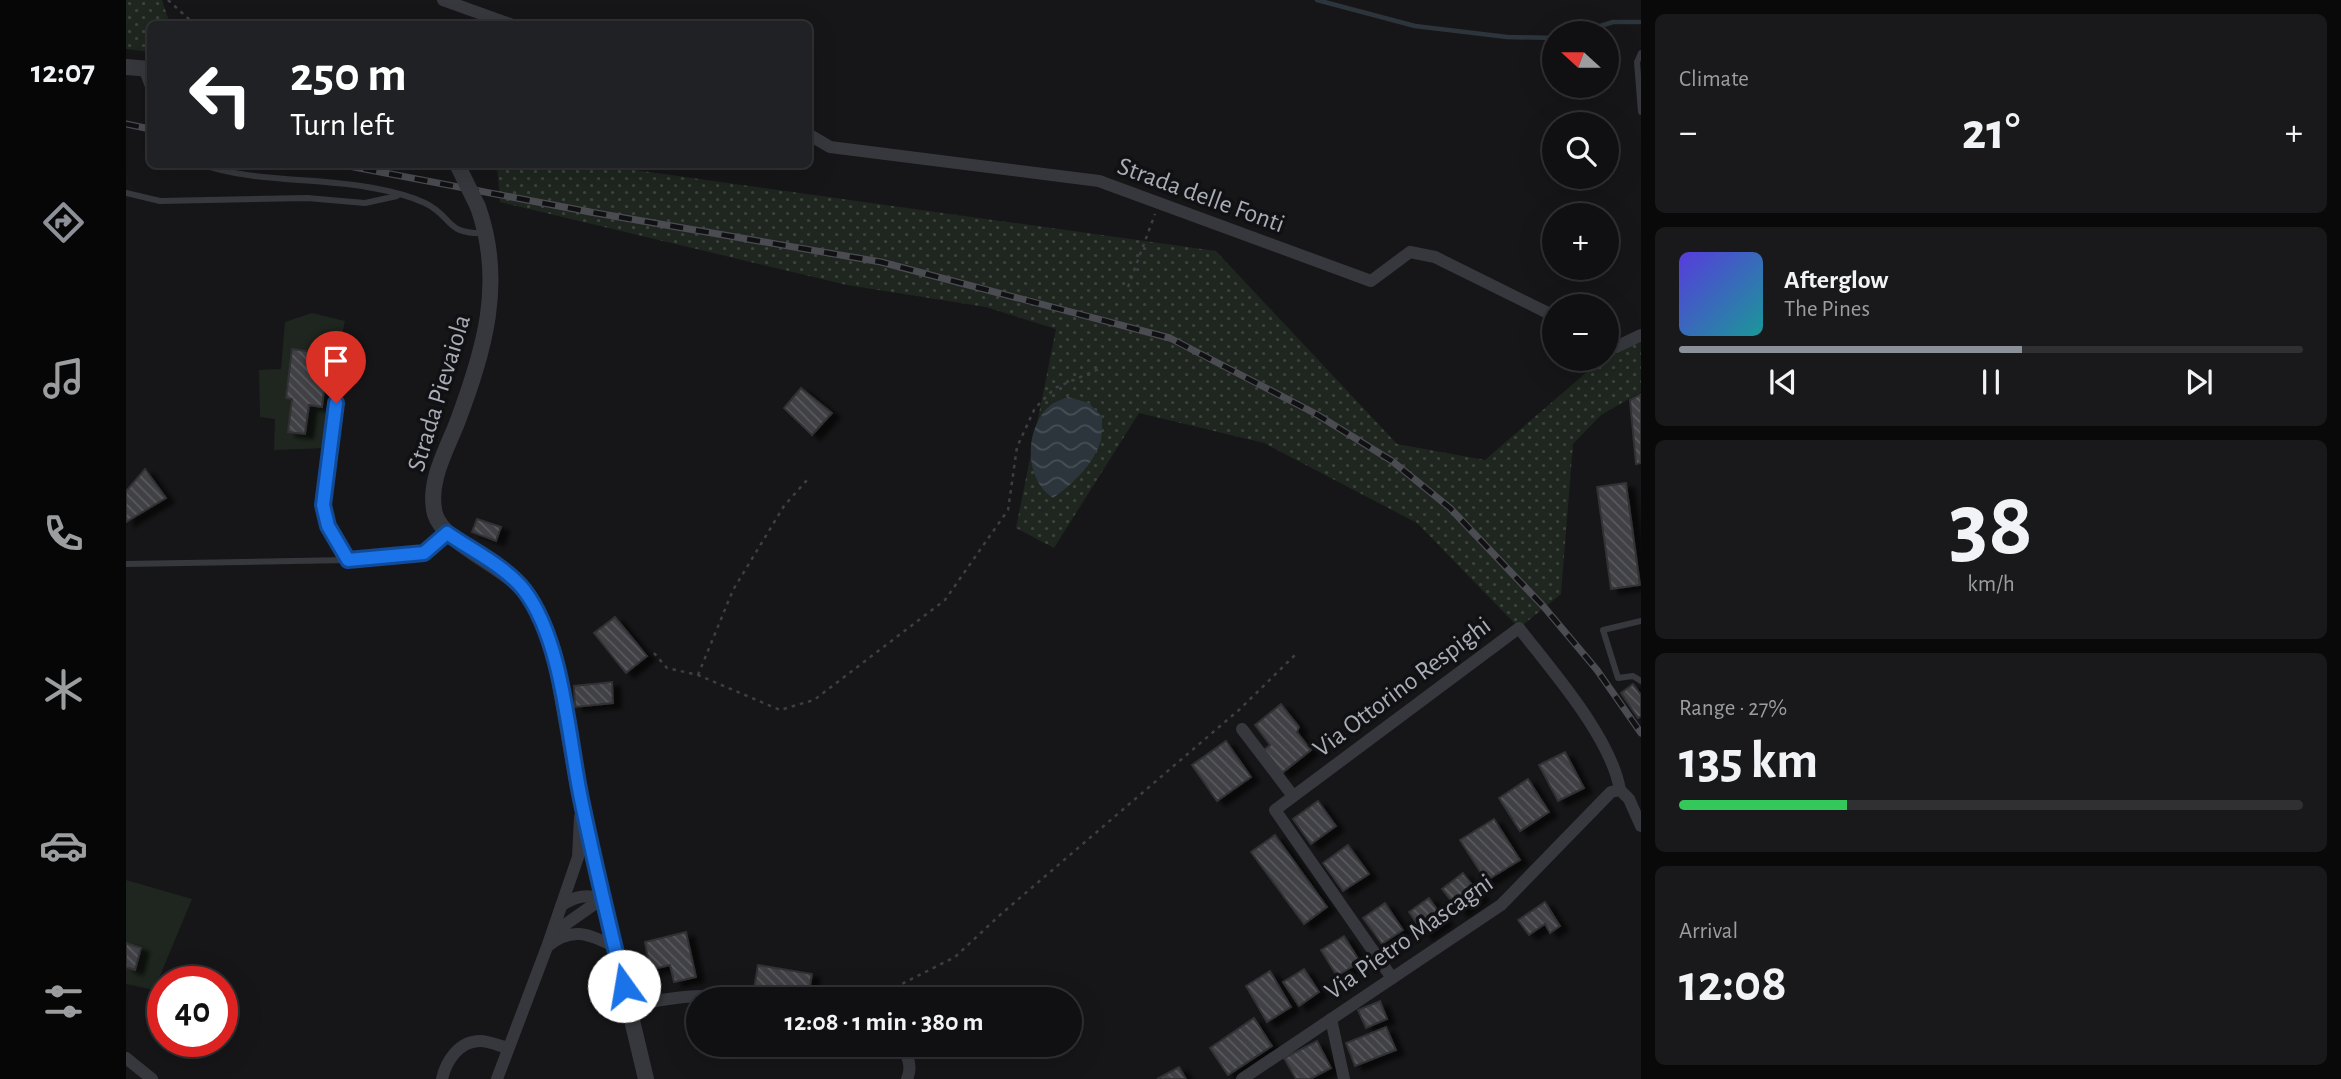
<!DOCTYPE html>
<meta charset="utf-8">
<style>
:root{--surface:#101012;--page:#19191b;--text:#f1f3f6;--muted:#9c9d9f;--line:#303032;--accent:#8c9099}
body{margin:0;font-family:"Alegreya Sans",sans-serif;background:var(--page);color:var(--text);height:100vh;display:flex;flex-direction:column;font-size:26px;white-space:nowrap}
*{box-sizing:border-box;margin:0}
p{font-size:23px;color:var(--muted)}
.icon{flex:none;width:38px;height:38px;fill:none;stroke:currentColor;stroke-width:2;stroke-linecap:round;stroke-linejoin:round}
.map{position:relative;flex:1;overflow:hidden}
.drawer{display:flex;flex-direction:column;gap:14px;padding:14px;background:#09090a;width:700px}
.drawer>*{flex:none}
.top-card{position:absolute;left:21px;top:21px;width:665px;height:147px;border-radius:10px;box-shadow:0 7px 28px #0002,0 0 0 2px var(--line);background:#202124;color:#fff;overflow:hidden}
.needle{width:46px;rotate:291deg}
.fabs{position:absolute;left:1416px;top:21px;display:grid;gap:14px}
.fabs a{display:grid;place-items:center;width:77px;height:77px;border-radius:50%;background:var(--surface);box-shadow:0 7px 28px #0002,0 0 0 2px var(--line);font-size:35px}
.speed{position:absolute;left:21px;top:966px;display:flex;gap:14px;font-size:35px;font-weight:700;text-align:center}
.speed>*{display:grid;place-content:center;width:91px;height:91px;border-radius:50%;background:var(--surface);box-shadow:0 7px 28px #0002,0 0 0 2px var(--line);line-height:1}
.speed .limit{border:10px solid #d22;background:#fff;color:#111}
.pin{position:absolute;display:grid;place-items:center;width:60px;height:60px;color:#fff;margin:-72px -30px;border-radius:50% 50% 50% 0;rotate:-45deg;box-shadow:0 0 7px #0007}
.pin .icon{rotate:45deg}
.me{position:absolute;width:77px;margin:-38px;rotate:347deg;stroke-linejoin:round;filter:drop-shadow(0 0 5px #0008)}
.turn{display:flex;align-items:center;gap:24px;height:147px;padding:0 28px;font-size:32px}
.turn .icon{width:91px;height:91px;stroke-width:2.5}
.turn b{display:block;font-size:49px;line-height:60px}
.big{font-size:52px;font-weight:700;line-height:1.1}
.drawer .card{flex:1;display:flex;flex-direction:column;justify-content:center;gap:10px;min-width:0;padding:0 24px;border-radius:10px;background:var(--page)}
.drawer .dial{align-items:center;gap:0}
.dial b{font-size:91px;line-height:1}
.song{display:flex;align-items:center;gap:21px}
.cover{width:84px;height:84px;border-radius:10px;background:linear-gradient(135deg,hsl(250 70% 55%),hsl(180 70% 35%))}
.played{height:7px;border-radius:4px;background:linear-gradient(90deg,var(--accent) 55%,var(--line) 55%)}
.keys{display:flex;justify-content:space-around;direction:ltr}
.heat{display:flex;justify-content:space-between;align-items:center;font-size:38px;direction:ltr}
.charge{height:10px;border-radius:5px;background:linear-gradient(90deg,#34c759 27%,var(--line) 0)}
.trip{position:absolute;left:560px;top:987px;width:396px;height:70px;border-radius:35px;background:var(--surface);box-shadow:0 7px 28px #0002,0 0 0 2px var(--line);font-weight:700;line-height:70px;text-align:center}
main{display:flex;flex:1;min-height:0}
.tab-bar{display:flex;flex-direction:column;width:126px;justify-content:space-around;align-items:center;background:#060607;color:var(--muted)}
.tab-bar .icon{width:49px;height:49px}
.tab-bar .on{color:var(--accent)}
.tab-bar b{font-size:32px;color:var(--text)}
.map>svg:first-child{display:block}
.grass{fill:url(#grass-dots)}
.garden{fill:#1e261f}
.water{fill:url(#water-waves)}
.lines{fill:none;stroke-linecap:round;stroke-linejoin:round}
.stream{stroke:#2c353c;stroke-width:4.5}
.building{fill:url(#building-back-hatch);stroke:#303034;stroke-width:2;filter:url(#shadow)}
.path{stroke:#3d3f44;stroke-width:2.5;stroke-dasharray:3.5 5;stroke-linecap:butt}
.service{stroke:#37383d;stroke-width:6}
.minor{stroke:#37383d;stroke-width:12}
.tertiary{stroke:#37383d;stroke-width:16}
.rail-casing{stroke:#4a4c52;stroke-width:7}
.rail{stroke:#111113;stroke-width:4.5;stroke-dasharray:13;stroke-linecap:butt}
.tertiary-bridge{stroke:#37383d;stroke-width:16}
.route-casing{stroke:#114b97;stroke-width:18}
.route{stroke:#1a73e8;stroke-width:12}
.labels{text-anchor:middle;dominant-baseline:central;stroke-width:7;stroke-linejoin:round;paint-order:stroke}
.street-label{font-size:26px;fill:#a8adb8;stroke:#111113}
</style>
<main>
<nav class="tab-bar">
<b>12:07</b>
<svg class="icon on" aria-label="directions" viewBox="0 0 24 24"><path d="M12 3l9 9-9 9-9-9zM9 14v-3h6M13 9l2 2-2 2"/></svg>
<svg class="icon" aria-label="music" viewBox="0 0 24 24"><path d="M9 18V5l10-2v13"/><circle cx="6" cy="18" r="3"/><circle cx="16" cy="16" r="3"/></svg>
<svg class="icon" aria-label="phone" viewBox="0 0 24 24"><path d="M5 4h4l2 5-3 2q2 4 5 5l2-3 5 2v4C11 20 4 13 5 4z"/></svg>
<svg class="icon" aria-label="climate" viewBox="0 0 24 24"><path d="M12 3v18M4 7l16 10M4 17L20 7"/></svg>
<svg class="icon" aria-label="car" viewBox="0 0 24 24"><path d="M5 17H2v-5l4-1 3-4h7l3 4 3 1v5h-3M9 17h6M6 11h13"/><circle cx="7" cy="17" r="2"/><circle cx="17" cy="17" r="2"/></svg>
<svg class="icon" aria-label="filters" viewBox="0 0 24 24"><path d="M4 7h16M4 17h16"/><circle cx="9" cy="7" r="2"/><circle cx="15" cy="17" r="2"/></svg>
</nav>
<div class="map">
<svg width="1515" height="1079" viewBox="0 0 1515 1079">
<defs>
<pattern id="grass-dots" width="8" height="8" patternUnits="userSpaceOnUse" patternTransform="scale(1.75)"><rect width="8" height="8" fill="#1e261f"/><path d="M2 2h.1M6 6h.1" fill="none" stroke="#3c433d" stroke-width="1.8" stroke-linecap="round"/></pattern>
<pattern id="water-waves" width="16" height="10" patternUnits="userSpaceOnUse" patternTransform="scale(1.75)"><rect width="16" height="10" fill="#2c353c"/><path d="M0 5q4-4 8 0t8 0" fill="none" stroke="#485056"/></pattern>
<pattern id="building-back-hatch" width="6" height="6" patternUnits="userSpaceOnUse" patternTransform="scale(1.75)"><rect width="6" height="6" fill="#404145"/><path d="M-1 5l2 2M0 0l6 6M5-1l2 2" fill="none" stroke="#595a5e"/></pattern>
<filter id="shadow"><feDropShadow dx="8" dy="4.5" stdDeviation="2" flood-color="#0009"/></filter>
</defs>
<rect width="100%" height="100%" fill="#161618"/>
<g class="grass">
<path d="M0,0H36L44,24H24V52L0,49Z"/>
<path d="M371,165H473L1090,251L1271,444L1359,460L1476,359H1480L1481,355L1490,347L1515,335V392L1475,415L1447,444L1435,594L1393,628L1291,523L1138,443L1013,413L928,548L890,528L930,329L860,307L721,285L374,202Z"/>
</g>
<g class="garden">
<path d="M186,313L219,321L209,366L200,448L148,450L149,419L134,417L133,370L155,369L159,322Z"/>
<path d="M0,880L66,899L28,990L0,984Z"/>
</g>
<path class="water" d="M942,397L963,403L976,417C976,424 976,433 975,440C968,464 947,484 927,498C897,479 898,425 926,404C931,401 937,399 942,397Z"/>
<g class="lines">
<g class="stream">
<path d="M1191,0L1289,26L1381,37L1428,38"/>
<path d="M1452,33L1487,22H1515"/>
</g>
</g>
<g class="building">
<path d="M166,349L202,354L196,407L183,405L179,434L162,432L166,399L160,398Z"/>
<path d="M675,388L706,413L686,435L658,408Z"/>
<path d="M1515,394V463L1510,464L1504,400Z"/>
<path d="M19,469L40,498L0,522V491Z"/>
<path d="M1500,483L1514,585L1485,589L1471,487Z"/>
<path d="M351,519L375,527L370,541L346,532Z"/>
<path d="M489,617L521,656L500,673L468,633Z"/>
<path d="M486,682L487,703L449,707L448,686Z"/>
<path d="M1507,684L1515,695V716L1512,718L1495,693Z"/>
<path d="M1155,704L1173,727L1171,732L1185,750L1156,773L1138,750L1144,745L1129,725Z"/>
<path d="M1100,741L1125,777L1091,801L1066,765Z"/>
<path d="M1439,752L1458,788L1432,801L1413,765Z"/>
<path d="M1402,779L1423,812L1394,831L1373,798Z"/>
<path d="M1192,801L1210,826L1185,844L1167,819Z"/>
<path d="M1368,819L1394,860L1360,881L1334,840Z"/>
<path d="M1149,835L1201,907L1178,924L1125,852Z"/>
<path d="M1222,845L1243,874L1217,891L1197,863Z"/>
<path d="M1337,873L1355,896L1334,912L1316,889Z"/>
<path d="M1303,898L1319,921L1299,935L1283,912Z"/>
<path d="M1419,902L1434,926L1424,933L1419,924L1403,935L1392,920Z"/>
<path d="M1259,903L1277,930L1256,944L1237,918Z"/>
<path d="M560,932L570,977L548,982L544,965L524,970L519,942Z"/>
<path d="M1218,936L1234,962L1211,976L1195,950Z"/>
<path d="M0,943L15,948L9,970L0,967Z"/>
<path d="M632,965L686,974L682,998L628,989Z"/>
<path d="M1178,969L1193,992L1173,1006L1157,982Z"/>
<path d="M1144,971L1165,1007L1141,1022L1120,986Z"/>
<path d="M1254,1001L1261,1019L1240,1028L1232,1010Z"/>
<path d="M1128,1018L1146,1046L1102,1075L1084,1048Z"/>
<path d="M1260,1027L1270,1050L1229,1066L1220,1043Z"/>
<path d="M1191,1041L1205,1068L1184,1079H1170L1158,1058Z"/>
<path d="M1053,1067L1060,1079H1031Z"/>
</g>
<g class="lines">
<g class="path">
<path d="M42,0L65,21L78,24"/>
<path d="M102,24H161"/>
<path d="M1002,287L1029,214"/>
<path d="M528,653L541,668L572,675L654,710L688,700L819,600L882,510L891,447L909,408L929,388L973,369"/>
<path d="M572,675L607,590L658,506L681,480"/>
<path d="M746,999L829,957L874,915L1114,709L1170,654"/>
</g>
<g class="service">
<path d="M1515,53L1511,62L1515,112"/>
<path d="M16,71L24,92"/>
<path d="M75,164C125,183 195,177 247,188C264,191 284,196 299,203C328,217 318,235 360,233"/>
<path d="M0,193L34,201L181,198L239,203L271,196"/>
<path d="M213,378L197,505L202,526L222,560"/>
<path d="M0,564L222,560L298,553L321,533"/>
<path d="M1515,621L1477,630L1492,678L1507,676L1515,681"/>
</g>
<g class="minor">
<path d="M317,0L384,24"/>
<path d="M682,134L704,147L973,181L1245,281L1284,252L1309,257L1428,316"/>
<path d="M1480,343L1490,347L1515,335"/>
<path d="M1116,729L1167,796"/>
<path d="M1494,790L1503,799L1515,826"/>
<path d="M435,906C450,895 460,895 477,898"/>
<path d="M433,937L440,924L477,898"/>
<path d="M422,946C446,926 464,934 489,947"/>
<path d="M1266,978L1149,810L1393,628C1426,671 1485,737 1494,790"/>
<path d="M503,1006C547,997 582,992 627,999"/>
<path d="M1205,1019L1218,1079"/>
<path d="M774,1045C782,1055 787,1066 781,1079"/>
<path d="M0,1058L26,1079"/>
<path d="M316,1079C320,1061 333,1041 354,1041C363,1041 374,1046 382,1048"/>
<path d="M371,1079L421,947L452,857L454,817"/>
<path d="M1116,1079L1375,905L1485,792L1494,790"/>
</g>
<g class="tertiary">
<path d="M0,67L24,69"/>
<path d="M352,207C379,283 358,351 331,423C320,451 301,483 309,514C317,542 375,565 396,588C410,604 420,630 427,650C432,664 433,681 436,696C442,731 448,766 455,801C475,894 498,986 520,1079"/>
</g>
<defs>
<g id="rail">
<path d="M0,124L24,129"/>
<path d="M212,164L464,212L755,262L1044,338L1190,414L1266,461L1324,508L1418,607L1471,670L1515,733"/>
</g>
</defs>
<use href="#rail" class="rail-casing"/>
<use href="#rail" class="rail"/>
<path class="tertiary-bridge" d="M331,164L352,207"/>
</g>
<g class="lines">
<defs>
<path id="route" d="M210,403L197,505L202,526L222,560L298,553L321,533C345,550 379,566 398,590C437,641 442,737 455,799C468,862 483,924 498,986"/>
</defs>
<use href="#route" class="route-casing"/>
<use href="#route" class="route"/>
</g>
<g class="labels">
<g class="street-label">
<text transform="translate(1075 195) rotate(20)">Strada delle Fonti</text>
<text transform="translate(313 393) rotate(-73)">Strada Pievaiola</text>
<text transform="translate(1276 687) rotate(-37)">Via Ottorino Respighi</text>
<text transform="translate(1283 937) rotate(-35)">Via Pietro Mascagni</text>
</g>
</g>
</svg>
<div class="fabs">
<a><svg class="needle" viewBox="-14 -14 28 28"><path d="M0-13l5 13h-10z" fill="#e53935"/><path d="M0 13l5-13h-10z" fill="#9c9d9f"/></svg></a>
<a><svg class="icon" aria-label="search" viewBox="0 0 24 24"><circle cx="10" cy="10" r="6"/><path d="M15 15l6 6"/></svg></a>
<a>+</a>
<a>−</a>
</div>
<div class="speed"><div class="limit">40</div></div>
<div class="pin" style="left:210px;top:403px;background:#d93025"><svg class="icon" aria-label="arrive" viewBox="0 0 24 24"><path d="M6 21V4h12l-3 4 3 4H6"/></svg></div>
<svg class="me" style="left:498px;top:986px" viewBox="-20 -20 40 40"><circle r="19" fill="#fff"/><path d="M0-13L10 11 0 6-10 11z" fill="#1a73e8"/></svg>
<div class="trip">12:08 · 1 min · 380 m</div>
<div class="top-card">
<div class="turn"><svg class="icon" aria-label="left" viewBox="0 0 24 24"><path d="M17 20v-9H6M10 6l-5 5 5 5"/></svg><div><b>250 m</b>Turn left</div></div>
</div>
</div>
<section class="drawer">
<div class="card"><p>Climate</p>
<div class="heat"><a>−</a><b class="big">21°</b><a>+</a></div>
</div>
<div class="card">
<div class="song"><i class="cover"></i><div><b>Afterglow</b><p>The Pines</p></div></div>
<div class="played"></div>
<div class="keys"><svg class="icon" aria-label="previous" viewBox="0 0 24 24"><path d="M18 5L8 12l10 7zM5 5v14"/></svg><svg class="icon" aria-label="pause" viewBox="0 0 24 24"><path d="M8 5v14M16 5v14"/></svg><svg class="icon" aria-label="next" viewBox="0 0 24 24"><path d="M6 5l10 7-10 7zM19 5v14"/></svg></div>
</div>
<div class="card dial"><b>38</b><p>km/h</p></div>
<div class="card"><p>Range · 27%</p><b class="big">135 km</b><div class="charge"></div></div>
<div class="card"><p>Arrival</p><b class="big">12:08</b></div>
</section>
</main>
